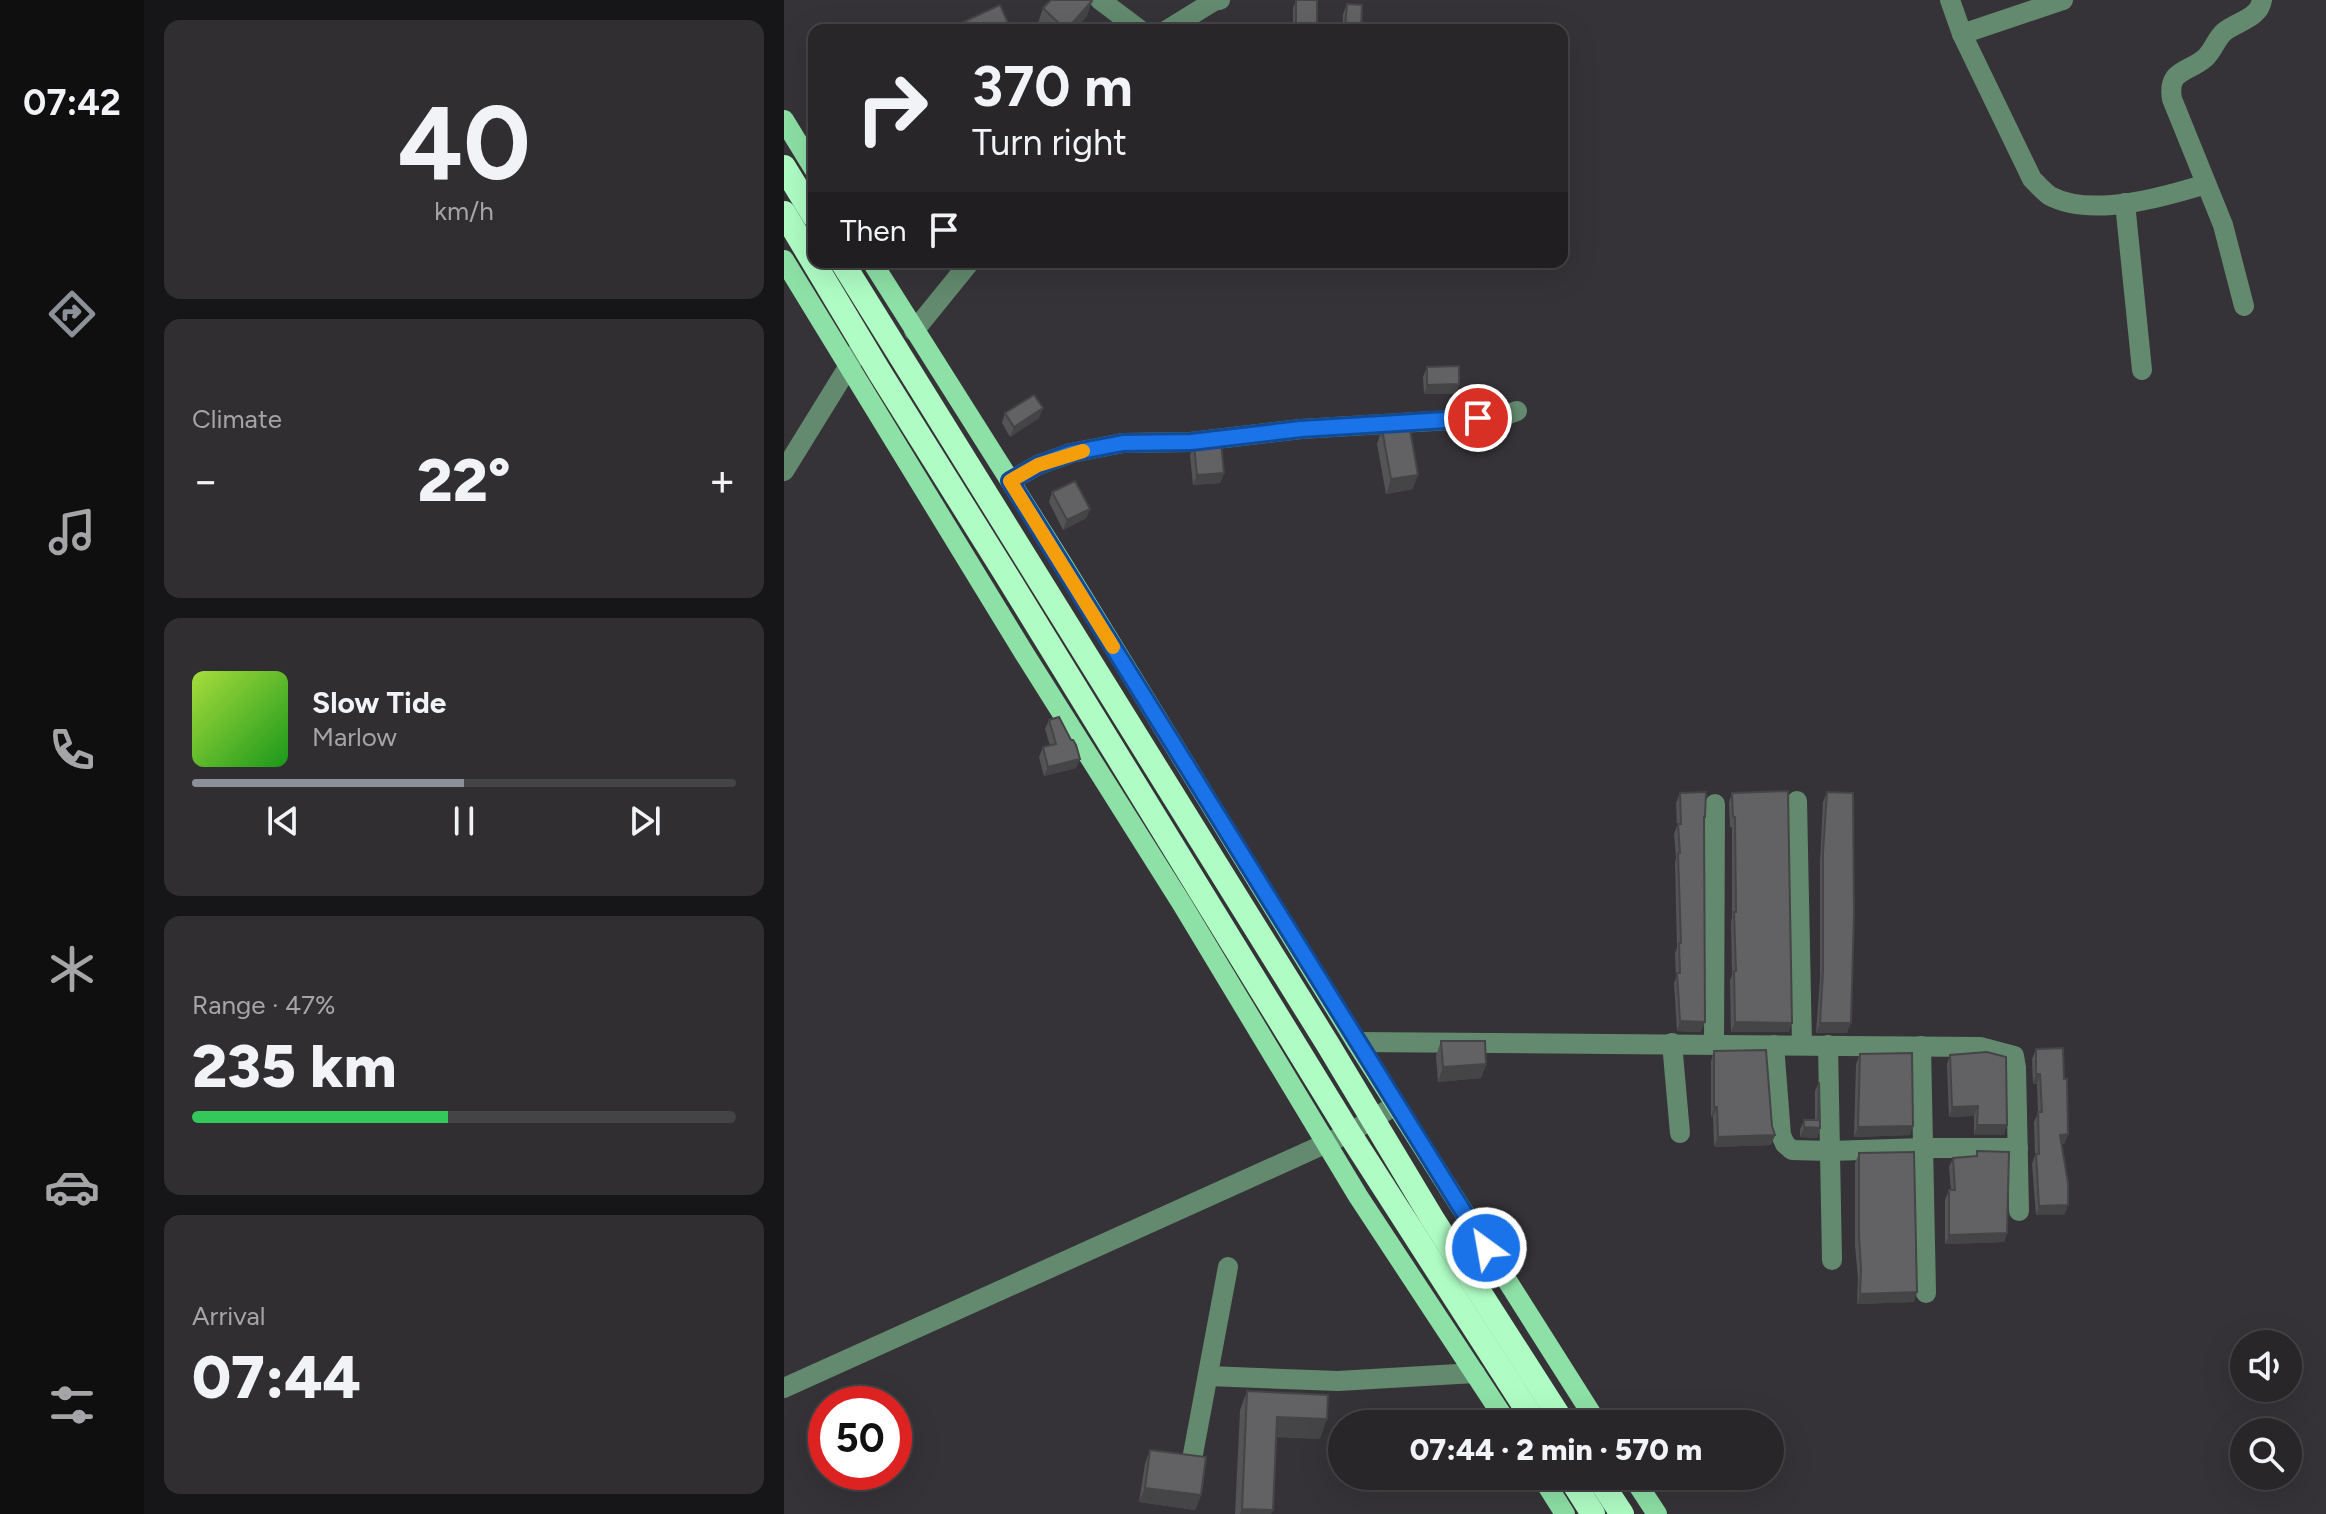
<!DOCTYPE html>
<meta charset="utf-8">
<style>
:root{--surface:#282629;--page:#302e31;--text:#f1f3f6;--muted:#a5a5a8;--line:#444346;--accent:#8c9099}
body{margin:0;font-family:Figtree,sans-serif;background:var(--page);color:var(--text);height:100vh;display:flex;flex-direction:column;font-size:30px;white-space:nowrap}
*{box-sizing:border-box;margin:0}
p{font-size:26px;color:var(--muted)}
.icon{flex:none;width:44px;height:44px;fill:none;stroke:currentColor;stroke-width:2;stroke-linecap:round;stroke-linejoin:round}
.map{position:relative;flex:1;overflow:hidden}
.side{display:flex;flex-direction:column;gap:20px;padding:20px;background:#161517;width:640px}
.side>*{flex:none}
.guide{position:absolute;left:24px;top:24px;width:760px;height:244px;border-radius:16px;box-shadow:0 8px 32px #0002,0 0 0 2px var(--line);background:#282629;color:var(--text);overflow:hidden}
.fabs{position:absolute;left:1446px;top:1330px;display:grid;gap:16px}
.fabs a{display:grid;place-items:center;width:72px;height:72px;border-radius:50%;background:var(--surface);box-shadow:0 8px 32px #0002,0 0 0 2px var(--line);font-size:40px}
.speed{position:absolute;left:24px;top:1386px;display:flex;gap:16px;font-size:40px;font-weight:700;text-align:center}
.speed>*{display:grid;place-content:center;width:104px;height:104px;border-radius:50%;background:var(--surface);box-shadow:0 8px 32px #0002,0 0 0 2px var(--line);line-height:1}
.speed .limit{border:12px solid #d22;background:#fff;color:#111}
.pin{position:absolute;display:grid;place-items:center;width:68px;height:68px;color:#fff;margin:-34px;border:4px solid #fff;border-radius:50%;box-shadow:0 2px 8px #0007}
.me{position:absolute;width:88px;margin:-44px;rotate:328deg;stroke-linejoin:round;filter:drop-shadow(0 0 6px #0008)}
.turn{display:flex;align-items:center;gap:28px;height:168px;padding:0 32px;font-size:36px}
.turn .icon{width:104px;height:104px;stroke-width:2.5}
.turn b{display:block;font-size:56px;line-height:68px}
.then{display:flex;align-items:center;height:76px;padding:0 32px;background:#0003;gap:16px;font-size:30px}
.big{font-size:60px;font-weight:800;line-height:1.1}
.side .tile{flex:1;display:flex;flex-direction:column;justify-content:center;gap:12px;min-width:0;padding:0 28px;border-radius:16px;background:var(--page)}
.side .dial{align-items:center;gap:0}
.dial b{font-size:104px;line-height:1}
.song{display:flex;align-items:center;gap:24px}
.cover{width:96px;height:96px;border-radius:12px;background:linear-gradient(135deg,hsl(80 70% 55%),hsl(120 70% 35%))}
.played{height:8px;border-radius:4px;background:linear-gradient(90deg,var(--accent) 50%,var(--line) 50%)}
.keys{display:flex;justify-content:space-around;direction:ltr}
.heat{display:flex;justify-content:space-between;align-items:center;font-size:44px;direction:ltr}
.charge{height:12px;border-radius:6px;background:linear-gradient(90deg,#34c759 47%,var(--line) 0)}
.trip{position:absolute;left:544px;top:1410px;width:456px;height:80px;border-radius:40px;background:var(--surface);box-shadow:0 8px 32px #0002,0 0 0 2px var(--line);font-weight:800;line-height:80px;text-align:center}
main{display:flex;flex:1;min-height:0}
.tabs{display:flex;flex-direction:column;width:144px;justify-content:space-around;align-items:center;background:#100f10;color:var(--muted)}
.tabs .icon{width:56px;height:56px}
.tabs .on{color:var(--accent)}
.tabs b{font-size:36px;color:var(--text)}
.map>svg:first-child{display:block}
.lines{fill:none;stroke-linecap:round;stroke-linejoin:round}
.minor{stroke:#638a6e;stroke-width:20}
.major{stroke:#8de0a6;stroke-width:20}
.highway{stroke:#affdc5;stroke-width:24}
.wall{fill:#545356}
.shaded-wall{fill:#454446}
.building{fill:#626164;stroke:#454446;stroke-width:2}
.route-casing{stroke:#114b97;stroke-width:20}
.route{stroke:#1a73e8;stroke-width:14}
.slow{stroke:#f59e0b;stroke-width:14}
</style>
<main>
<nav class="tabs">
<b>07:42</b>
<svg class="icon on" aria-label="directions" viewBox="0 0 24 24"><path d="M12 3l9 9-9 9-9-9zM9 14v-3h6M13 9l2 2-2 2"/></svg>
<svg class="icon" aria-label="music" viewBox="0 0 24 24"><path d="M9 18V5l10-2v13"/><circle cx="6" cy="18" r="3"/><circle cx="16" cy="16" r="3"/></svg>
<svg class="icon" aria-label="phone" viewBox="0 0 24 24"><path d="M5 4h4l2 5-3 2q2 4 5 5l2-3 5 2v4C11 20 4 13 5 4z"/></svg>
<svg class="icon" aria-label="climate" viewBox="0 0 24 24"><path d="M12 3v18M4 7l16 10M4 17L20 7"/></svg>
<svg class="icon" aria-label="car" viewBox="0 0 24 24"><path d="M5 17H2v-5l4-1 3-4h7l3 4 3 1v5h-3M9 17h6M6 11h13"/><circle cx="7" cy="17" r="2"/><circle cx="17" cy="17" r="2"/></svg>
<svg class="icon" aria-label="filters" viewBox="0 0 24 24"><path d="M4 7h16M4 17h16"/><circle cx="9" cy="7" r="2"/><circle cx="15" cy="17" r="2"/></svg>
</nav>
<section class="side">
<div class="tile dial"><b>40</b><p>km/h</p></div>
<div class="tile"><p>Climate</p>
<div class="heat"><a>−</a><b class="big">22°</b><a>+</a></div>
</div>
<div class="tile">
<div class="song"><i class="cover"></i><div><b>Slow Tide</b><p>Marlow</p></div></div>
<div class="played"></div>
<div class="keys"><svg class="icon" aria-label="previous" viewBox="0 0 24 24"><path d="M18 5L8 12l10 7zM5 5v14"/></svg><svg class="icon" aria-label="pause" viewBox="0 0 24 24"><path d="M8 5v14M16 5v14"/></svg><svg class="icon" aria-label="next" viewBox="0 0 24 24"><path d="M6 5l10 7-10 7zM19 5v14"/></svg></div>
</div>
<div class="tile"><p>Range · 47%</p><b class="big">235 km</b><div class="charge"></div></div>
<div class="tile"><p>Arrival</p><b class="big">07:44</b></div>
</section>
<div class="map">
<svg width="1542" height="1514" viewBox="0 0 1542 1514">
<rect width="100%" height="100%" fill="#353337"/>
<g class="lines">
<g class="minor">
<path d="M316,0L356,30"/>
<path d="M1166,0L1178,34L1248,179C1253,184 1260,192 1266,196C1308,218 1380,197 1422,184"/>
<path d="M383,30L430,1L436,0"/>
<path d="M1178,34L1279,0"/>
<path d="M1341,203L1358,370"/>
<path d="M1460,306L1439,225L1388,99C1383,69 1404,73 1421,58C1429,51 1432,39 1440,32C1453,21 1475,19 1478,0"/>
<path d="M130,331L186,262"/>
<path d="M0,471L79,343"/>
<path d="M226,481L254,465L287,453L339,443L407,442L517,429L716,417L733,411"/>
<path d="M1013,801L1018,1045"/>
<path d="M572,1042L1196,1047L1230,1056L1232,1068L1235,1211"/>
<path d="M888,1043L896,1133"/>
<path d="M930,1044L931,804"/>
<path d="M990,1045L997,1135L1001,1144L1008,1150L1046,1151L1139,1148H1234"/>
<path d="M1044,1045L1048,1260"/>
<path d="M1137,1046L1142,1293"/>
<path d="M424,1376L554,1381L691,1373"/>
<path d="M0,1388L565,1133L612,1105"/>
<path d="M409,1454L444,1267"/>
</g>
<g class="major">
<path d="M0,120L30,169"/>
<path d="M0,260L240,653L398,904L574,1196L724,1424"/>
<path d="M88,262L278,563L572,1042L814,1424"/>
<path d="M757,1476L781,1514"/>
<path d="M848,1476L873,1514"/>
</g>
<g class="highway">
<path d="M0,167L30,216"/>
<path d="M0,213L96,373L221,573L565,1133L752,1424"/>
<path d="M58,262L543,1043L648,1218L780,1424"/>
<path d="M785,1476L809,1514"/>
<path d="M813,1476L838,1514"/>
</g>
</g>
<g class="wall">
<path d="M512,0L533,30H509V8Z"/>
<path d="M563,4L577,30H558L559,14Z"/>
<path d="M259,8L303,16L290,30H261L254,23Z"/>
<path d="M643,367L675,384L672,394H640L639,377Z"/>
<path d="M221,413L255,418L226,437L218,423Z"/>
<path d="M598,429L629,489L602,494L593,444Z"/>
<path d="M410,445L440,473L436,483L409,485L406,455Z"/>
<path d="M268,492L306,509L302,518L279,530L265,502Z"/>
<path d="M265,720L292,768L260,776L255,757L259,747L266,746L261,729Z"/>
<path d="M1043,792L1063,1033H1032L1036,979V862L1039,802Z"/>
<path d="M896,793L921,817L920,821L917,1032L893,1031L890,983L892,978L891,953L893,948L891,863L892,858L890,834L893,826L892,803Z"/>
<path d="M948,793L1005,1032H947L946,980L948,975L947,922L948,917V827H946L945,802Z"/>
<path d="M657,1041L702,1064L697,1078L654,1082L652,1056Z"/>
<path d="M1252,1049L1280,1079L1284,1134L1280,1144H1277L1284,1205L1280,1215H1252L1248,1164L1251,1155L1250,1122L1254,1113L1253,1084H1249L1248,1059Z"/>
<path d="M930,1051L988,1126L991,1135L987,1145L930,1147L929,1117H927V1061Z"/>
<path d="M1076,1054L1126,1135L1070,1137L1072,1064Z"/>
<path d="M1166,1055L1220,1135H1190V1116L1165,1117L1163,1064Z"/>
<path d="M1035,1082L1036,1128L1033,1138L1016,1137V1130L1020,1120H1031V1091Z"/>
<path d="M1193,1151L1223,1233L1220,1242L1161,1244V1200L1165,1190H1167L1165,1167L1169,1158L1191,1156Z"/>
<path d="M1075,1153L1130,1302L1073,1304L1074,1278L1071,1246V1163Z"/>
<path d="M463,1391L536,1439L492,1437L489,1510L487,1514H451L456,1410Z"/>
<path d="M366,1450L417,1495L411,1510L355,1502L361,1464Z"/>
</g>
<g class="shaded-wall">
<path d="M308,1L303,16L290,30H282Z"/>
<path d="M675,384L672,394H640L643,385Z"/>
<path d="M259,408L255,418L226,437L230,427Z"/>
<path d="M440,473L436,483L409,485L413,475Z"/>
<path d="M634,475L629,489L602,494L607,479Z"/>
<path d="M306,509L302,518L279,530L283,520Z"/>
<path d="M296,759L292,768L260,776L264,767Z"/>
<path d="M896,1021L921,1022L917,1032L893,1031Z"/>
<path d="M951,1022L1008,1023L1005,1032H947Z"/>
<path d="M1036,1023H1067L1063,1033H1032Z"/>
<path d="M702,1064L697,1078L654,1082L659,1067Z"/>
<path d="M1252,1074H1256L1253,1084H1249Z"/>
<path d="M1194,1106L1190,1116L1165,1117L1168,1107Z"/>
<path d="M930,1107H933L929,1117H927Z"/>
<path d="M1193,1125H1223L1220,1135H1190Z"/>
<path d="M1129,1126L1126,1135L1070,1137L1074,1127Z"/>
<path d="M1020,1127L1036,1128L1033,1138L1016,1137Z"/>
<path d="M1284,1134L1280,1144H1272L1276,1135Z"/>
<path d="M991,1135L987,1145L930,1147L934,1137Z"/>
<path d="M1284,1205L1280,1215H1252L1255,1206Z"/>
<path d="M1223,1233L1220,1242L1161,1244L1165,1235Z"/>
<path d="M1133,1292L1130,1302L1073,1304L1076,1294Z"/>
<path d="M493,1417L543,1419L536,1439L486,1436Z"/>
<path d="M361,1488L417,1495L411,1510L355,1502Z"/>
<path d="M458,1509L489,1510L487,1514H456Z"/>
</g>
<g class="building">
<path d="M267,0H307L308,1L282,30L259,8Z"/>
<rect x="512" y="0" width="21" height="30"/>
<path d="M563,4L578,5L577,30H561Z"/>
<path d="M216,5L227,30H162Z"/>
<path d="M675,366V384L643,385V367Z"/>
<path d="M250,395L259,408L230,427L221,413Z"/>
<path d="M625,424L634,475L607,479L598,429Z"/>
<path d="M437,442L440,473L413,475L410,445Z"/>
<path d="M291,481L306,509L283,520L268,492Z"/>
<path d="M275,717L287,740H289L292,745L296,759L264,767L259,747L272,744L265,720Z"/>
<path d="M1004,791L1008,1023L951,1022L950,971H952L950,912H952L951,817H949L948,793Z"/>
<path d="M922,792L921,817H920L921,1022L896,1021L893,973H896L895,943H897L894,853H896L894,824H897L896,793Z"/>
<path d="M1043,792L1069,793L1070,912L1067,1023H1036L1039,970V852Z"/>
<path d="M657,1041H701L702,1064L659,1067Z"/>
<path d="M1279,1048L1280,1079H1283L1284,1134L1276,1135L1284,1183V1205L1255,1206L1252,1154H1255L1254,1112H1258L1256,1074H1252V1049Z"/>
<path d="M982,1050L988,1126L991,1135L934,1137L933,1107H930V1051Z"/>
<path d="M1203,1052L1222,1057L1223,1125H1193L1194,1106L1168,1107L1166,1055Z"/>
<path d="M1128,1053L1129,1126L1074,1127L1076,1054Z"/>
<path d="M1035,1082L1036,1128L1020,1127V1120H1034Z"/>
<path d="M1193,1151L1225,1152L1223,1233L1165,1235V1190H1171L1169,1158L1193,1156Z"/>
<path d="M1130,1152L1133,1292L1076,1294L1077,1269L1075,1236V1153Z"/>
<path d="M463,1391L544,1395L543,1419L493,1417L489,1510L458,1509Z"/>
<path d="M366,1450L422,1457L417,1495L361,1488Z"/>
</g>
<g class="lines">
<defs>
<path id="route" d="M694,418L517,429L407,442L339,443L287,453L254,465L226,481L702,1248"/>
</defs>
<use href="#route" class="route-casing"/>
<use href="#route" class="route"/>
<path class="slow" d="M299,451L254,465L226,481L329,647"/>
</g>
</svg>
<div class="fabs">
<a><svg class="icon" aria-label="sound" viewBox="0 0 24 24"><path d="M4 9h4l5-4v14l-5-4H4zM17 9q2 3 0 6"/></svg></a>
<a><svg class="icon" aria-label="search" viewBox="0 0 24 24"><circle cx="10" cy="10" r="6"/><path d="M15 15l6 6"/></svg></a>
</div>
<div class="speed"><div class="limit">50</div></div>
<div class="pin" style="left:694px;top:418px;background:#d93025"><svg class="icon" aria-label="arrive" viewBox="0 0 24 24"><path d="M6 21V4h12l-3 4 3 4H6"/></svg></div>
<svg class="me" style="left:702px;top:1248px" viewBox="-20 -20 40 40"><circle r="17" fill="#1a73e8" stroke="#fff" stroke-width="3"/><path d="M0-11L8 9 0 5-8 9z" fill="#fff"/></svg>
<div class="trip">07:44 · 2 min · 570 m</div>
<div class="guide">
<div class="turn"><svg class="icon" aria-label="right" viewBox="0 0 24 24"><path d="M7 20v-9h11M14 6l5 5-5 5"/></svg><div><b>370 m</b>Turn right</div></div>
<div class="then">Then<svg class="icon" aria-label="arrive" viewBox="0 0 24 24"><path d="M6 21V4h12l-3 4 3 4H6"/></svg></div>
</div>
</div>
</main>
